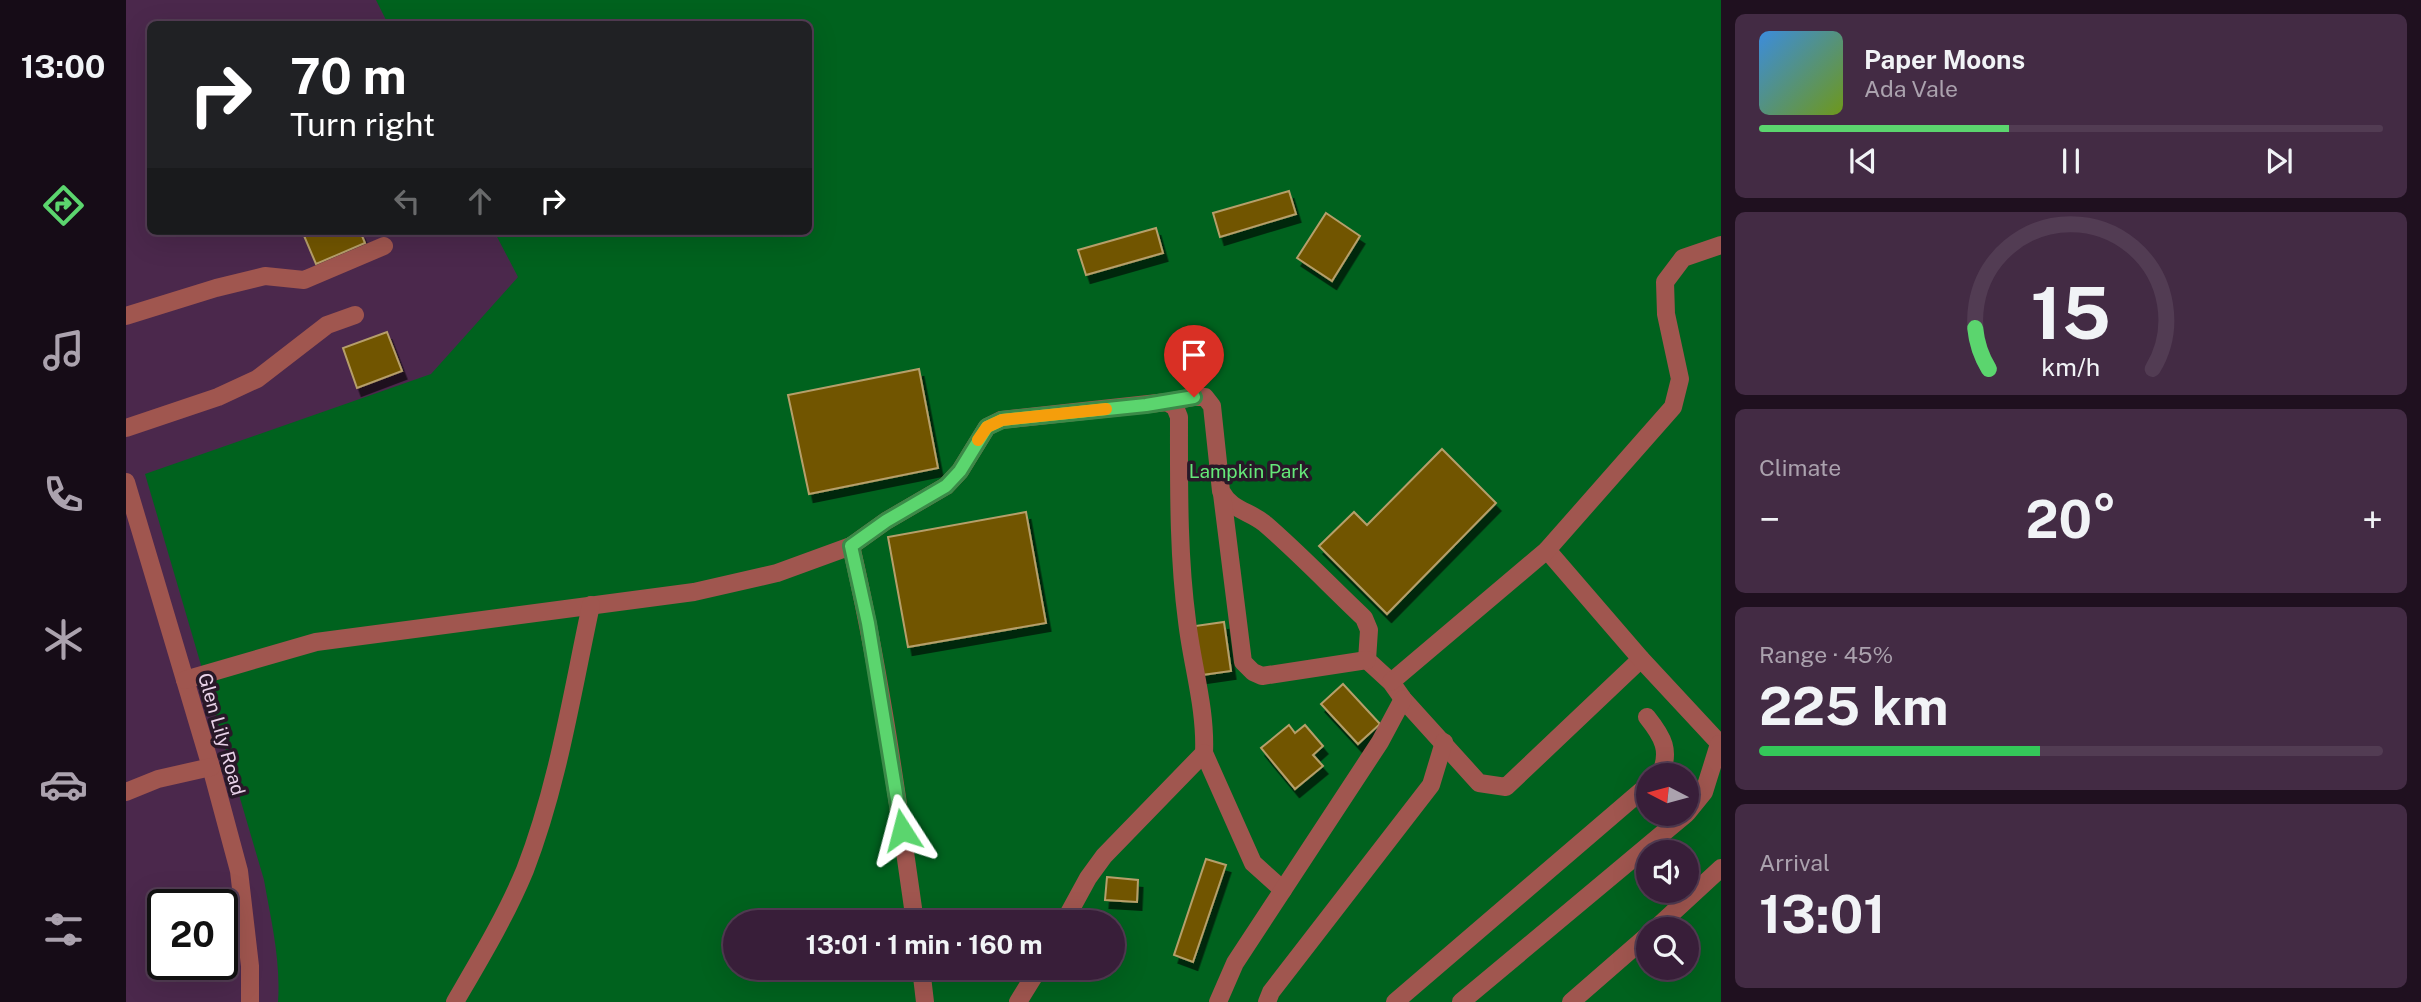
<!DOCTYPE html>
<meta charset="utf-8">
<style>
:root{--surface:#381e39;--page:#432b44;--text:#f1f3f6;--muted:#aba2ae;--line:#523c53;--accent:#5bd56e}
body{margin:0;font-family:"Public Sans",sans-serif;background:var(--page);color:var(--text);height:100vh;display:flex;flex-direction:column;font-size:26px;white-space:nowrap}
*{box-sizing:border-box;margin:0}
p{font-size:23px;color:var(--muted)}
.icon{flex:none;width:38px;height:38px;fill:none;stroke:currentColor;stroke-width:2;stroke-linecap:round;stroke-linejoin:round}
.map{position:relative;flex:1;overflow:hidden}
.side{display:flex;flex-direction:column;gap:14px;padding:14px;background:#1f101f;width:700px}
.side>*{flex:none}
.top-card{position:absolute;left:21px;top:21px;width:665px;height:214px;border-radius:10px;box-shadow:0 7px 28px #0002,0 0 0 2px var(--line);background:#202124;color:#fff;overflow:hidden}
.needle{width:46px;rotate:276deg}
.buttons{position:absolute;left:1510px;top:763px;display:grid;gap:14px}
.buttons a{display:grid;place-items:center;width:63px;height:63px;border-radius:50%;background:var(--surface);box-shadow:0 7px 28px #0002,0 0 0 2px var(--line);font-size:35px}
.speed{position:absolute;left:21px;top:889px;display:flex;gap:14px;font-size:35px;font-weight:700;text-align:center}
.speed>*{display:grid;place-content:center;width:91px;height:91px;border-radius:50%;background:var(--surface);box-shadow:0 7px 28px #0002,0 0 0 2px var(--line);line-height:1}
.speed .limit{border:4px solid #111;border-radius:10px;background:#fff;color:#111}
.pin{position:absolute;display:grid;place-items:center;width:60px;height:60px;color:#fff;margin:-72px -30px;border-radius:50% 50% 50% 0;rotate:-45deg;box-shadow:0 0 7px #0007}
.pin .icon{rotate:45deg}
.me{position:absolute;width:77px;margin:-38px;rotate:351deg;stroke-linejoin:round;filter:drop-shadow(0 0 5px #0008)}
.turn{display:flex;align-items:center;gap:24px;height:147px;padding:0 28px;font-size:32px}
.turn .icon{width:91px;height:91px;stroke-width:2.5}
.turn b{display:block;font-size:49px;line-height:60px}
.lanes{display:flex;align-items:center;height:66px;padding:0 28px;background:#0003;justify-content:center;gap:35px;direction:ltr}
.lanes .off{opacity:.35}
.big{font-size:52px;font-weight:700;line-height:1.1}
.side .tile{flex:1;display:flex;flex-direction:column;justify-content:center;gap:10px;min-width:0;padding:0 24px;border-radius:10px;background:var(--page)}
.side .dial{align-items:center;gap:0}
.dial svg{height:182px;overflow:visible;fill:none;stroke:var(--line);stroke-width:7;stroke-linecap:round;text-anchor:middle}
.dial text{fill:var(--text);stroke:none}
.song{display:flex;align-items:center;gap:21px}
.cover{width:84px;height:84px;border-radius:10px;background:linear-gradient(135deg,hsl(210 70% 55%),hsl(80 70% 35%))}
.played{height:7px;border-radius:4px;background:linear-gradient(90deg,var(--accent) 40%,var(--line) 40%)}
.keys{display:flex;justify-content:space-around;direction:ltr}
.heat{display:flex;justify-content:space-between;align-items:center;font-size:38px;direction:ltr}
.charge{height:10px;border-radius:5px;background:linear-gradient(90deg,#34c759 45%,var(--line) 0)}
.trip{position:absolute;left:597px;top:910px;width:402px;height:70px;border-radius:35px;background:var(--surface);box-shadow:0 7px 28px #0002,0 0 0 2px var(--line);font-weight:700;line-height:70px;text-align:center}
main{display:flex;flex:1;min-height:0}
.dock{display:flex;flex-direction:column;width:126px;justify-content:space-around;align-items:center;background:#160c17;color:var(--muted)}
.dock .icon{width:49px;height:49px}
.dock .active{color:var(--accent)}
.dock b{font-size:32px;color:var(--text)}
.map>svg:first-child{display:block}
.green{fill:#00621e;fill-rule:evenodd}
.building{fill:#715500;stroke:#b69f6a;stroke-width:2;filter:url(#shadow)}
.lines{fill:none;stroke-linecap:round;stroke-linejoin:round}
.minor{stroke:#a0564f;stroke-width:18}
.route-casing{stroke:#3b8a48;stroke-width:18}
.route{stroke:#5bd56e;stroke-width:12}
.slow{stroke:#f59e0b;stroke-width:12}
.labels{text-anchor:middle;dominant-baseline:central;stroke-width:7;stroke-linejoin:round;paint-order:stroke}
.park-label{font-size:19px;fill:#65e879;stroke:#281828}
.street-label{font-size:19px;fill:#e9d3e9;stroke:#281828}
</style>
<main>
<nav class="dock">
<b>13:00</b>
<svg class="icon active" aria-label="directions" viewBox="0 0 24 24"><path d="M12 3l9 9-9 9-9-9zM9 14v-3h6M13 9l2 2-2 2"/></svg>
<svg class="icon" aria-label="music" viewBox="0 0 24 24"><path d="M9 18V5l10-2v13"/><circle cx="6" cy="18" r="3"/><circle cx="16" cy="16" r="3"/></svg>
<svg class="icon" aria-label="phone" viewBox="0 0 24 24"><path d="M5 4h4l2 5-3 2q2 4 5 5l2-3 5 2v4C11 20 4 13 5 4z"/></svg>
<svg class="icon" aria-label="climate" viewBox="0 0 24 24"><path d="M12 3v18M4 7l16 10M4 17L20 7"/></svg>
<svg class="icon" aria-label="car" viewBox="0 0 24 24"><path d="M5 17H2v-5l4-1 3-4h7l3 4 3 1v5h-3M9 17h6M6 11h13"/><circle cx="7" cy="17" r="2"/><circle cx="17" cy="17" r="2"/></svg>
<svg class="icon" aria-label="filters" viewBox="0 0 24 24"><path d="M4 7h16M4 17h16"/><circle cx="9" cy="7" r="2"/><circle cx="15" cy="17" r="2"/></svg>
</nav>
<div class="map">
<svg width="1595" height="1002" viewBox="0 0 1595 1002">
<defs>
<filter id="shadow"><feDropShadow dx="4.5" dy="8" stdDeviation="0" flood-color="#0009"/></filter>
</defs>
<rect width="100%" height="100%" fill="#4b284c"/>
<path class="green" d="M250,0H1595V1002H152C155,961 145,920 138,880L19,474L305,374L392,277L368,231H682V24H262ZM1522,775H1561V814H1522ZM1522,852H1561V891H1522ZM609,922H987V968H609ZM1522,929H1561V968H1522Z"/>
<g class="building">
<path d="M1163,191L1170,214L1094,237L1087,213Z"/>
<path d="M1200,213L1234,236L1206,281L1171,258Z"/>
<path d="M1030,228L1037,253L960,275L952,250Z"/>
<path d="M176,231H234L239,243L190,264Z"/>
<path d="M261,332L276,371L231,388L217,348Z"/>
<path d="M793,369L812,468L683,494L662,395Z"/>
<path d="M1316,449L1370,503L1261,614L1193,546L1228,512L1241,525Z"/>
<path d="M900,512L920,623L782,647L762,537Z"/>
<path d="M1098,622L1105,671L1076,675L1069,626Z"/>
<path d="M1217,684L1254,724L1232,744L1195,704Z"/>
<path d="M1163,725L1169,733L1179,725L1197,746L1187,755L1197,766L1169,789L1135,748Z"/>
<path d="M1080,859L1100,865L1067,962L1048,955Z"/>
<path d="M981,877L1012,880L1011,902L979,900Z"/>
</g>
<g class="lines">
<g class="minor">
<path d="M0,316L90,288L139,276L178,280L258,246"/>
<path d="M1041,402L1068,397H1079L1086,406L1095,491C1105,510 1123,511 1138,523C1173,553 1205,587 1238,618L1243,630L1241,660L1265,682L1277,699L1353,783L1380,787L1515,659"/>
<path d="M0,428L92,397L131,379L201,325L229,315"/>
<path d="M0,482L85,767L113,871L124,966V1002"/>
<path d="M1096,494L1117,662L1127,672L1136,676L1241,660"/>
<path d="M725,546L760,521L820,486L834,471L861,427L875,420L1041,402L1049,407L1053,417C1053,484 1052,553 1061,621C1066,665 1080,708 1078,753L1127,863L1157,890"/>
<path d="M1421,550L1515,659L1595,745"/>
<path d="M59,680L190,642L568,592L651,573L725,546C754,670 771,796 789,922"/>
<path d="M1265,682L1421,550L1547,407L1554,379L1540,314L1539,282L1557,258L1595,245"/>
<path d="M1521,717C1537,737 1545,751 1534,775"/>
<path d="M0,792L32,779L85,767"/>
<path d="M1561,813L1578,792L1593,744"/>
<path d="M938,922L962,878L978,856L1078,753"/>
<path d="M1529,929L1595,868"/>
<path d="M795,968L799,1002"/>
<path d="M329,1002C354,959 380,916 399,870C432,785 446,693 465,605"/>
<path d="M892,1002L913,968"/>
<path d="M1092,1002L1109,963L1254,742L1277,699"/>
<path d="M1141,1002L1145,992L1305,785L1318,742"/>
<path d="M1269,1002L1522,785"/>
<path d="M1335,1002L1560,814"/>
<path d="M1445,1002L1522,935"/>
</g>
</g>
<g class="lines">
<defs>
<path id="route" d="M776,830L742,623L725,546L760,521L820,486L834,471L861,427L876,420L1020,405L1068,397"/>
</defs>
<use href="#route" class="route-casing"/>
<use href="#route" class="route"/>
<path class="slow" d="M852,440L861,427L876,420L980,409"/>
</g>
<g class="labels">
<g class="park-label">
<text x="1123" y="471">Lampkin Park</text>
</g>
<g class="street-label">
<text transform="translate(96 734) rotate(74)">Glen Lily Road</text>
</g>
</g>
</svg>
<div class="buttons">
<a><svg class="needle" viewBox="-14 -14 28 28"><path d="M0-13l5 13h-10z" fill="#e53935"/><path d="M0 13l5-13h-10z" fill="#aba2ae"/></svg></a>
<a><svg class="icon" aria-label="sound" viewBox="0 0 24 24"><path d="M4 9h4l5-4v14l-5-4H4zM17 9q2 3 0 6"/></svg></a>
<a><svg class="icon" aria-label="search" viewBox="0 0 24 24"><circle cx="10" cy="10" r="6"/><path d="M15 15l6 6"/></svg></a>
</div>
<div class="speed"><div class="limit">20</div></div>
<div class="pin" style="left:1068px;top:397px;background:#d93025"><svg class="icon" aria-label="arrive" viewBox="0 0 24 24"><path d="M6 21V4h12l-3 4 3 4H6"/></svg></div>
<svg class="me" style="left:776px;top:830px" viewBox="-20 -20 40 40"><path d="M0-17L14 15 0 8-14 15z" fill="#5bd56e" stroke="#fff" stroke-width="4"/></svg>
<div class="trip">13:01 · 1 min · 160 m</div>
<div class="top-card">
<div class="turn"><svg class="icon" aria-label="right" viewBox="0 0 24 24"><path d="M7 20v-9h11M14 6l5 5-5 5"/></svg><div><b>70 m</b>Turn right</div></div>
<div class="lanes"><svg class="icon off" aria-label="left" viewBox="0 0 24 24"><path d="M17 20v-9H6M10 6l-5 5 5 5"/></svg><svg class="icon off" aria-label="ahead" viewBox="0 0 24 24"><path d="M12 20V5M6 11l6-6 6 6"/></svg><svg class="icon" aria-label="right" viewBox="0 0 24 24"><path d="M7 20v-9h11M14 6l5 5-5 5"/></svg></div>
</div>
</div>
<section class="side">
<div class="tile">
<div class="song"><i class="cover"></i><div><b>Paper Moons</b><p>Ada Vale</p></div></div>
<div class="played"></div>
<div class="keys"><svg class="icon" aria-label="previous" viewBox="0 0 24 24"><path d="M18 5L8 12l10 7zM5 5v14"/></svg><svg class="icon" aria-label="pause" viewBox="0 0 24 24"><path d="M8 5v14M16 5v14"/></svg><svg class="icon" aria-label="next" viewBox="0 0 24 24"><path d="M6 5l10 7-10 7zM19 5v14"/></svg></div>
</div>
<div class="tile dial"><svg viewBox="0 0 100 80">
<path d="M14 69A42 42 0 1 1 86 69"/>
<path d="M14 69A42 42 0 0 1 8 51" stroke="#5bd56e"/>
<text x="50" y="56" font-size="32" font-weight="700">15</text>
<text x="50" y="72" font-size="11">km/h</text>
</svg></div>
<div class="tile"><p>Climate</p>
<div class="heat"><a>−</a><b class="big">20°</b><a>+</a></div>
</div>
<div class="tile"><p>Range · 45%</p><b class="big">225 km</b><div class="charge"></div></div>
<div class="tile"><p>Arrival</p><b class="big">13:01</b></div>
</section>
</main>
